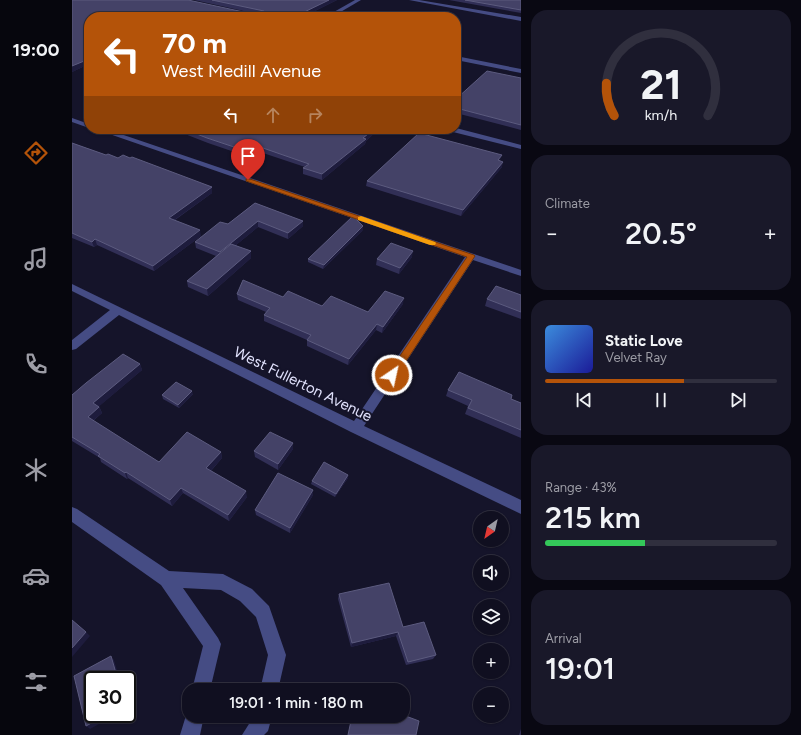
<!DOCTYPE html>
<meta charset="utf-8">
<style>
:root{--surface:#100f20;--page:#191829;--text:#f1f3f6;--muted:#9c9ca5;--line:#302f3e;--accent:#b45309}
body{margin:0;font-family:Figtree,sans-serif;background:var(--page);color:var(--text);height:100vh;display:flex;flex-direction:column;font-size:15px;white-space:nowrap}
*{box-sizing:border-box;margin:0}
p{font-size:13px;color:var(--muted)}
.icon{flex:none;width:22px;height:22px;fill:none;stroke:currentColor;stroke-width:2;stroke-linecap:round;stroke-linejoin:round}
.map{position:relative;flex:1;overflow:hidden}
.details{display:flex;flex-direction:column;gap:10px;padding:10px;background:#090812;width:280px}
.details>*{flex:none}
.banner{position:absolute;left:12px;top:12px;width:377px;height:122px;border-radius:16px;box-shadow:0 1px 3px #0004,0 0 0 1px var(--line);background:#b45309;color:#fff;overflow:hidden}
.needle{width:26px;rotate:214deg}
.buttons{position:absolute;left:401px;top:511px;display:grid;gap:8px}
.buttons a{display:grid;place-items:center;width:36px;height:36px;border-radius:50%;background:var(--surface);box-shadow:0 1px 3px #0004,0 0 0 1px var(--line);font-size:20px}
.speed{position:absolute;left:12px;top:671px;display:flex;gap:8px;font-size:20px;font-weight:700;text-align:center}
.speed>*{display:grid;place-content:center;width:52px;height:52px;border-radius:50%;background:var(--surface);box-shadow:0 1px 3px #0004,0 0 0 1px var(--line);line-height:1}
.speed .limit{border:2px solid #111;border-radius:6px;background:#fff;color:#111}
.pin{position:absolute;display:grid;place-items:center;width:34px;height:34px;color:#fff;margin:-41px -17px;border-radius:50% 50% 50% 0;rotate:-45deg;box-shadow:0 0 4px #0007}
.pin .icon{rotate:45deg}
.me{position:absolute;width:44px;margin:-22px;rotate:34deg;stroke-linejoin:round;filter:drop-shadow(0 0 3px #0008)}
.turn{display:flex;align-items:center;gap:14px;height:84px;padding:0 12px;font-size:18px}
.turn .icon{width:52px;height:52px;stroke-width:2.5}
.turn b{display:block;font-size:28px;line-height:34px}
.lanes{display:flex;align-items:center;height:38px;padding:0 12px;background:#0003;justify-content:center;gap:20px;direction:ltr}
.lanes .off{opacity:.35}
.big{font-size:30px;font-weight:600;line-height:1.1}
.details .tile{flex:1;display:flex;flex-direction:column;justify-content:center;gap:6px;min-width:0;padding:0 14px;border-radius:16px;background:var(--page)}
.details .dial{align-items:center;gap:0}
.dial svg{height:104px;overflow:visible;fill:none;stroke:var(--line);stroke-width:7;stroke-linecap:round;text-anchor:middle}
.dial text{fill:var(--text);stroke:none}
.song{display:flex;align-items:center;gap:12px}
.cover{width:48px;height:48px;border-radius:6px;background:linear-gradient(135deg,hsl(210 70% 55%),hsl(240 70% 35%))}
.played{height:4px;border-radius:2px;background:linear-gradient(90deg,var(--accent) 60%,var(--line) 60%)}
.keys{display:flex;justify-content:space-around;direction:ltr}
.heat{display:flex;justify-content:space-between;align-items:center;font-size:22px;direction:ltr}
.charge{height:6px;border-radius:3px;background:linear-gradient(90deg,#34c759 43%,var(--line) 0)}
.trip{position:absolute;left:110px;top:683px;width:228px;height:40px;border-radius:16px;background:var(--surface);box-shadow:0 1px 3px #0004,0 0 0 1px var(--line);font-weight:600;line-height:40px;text-align:center}
main{display:flex;flex:1;min-height:0}
.menu{display:flex;flex-direction:column;width:72px;justify-content:space-around;align-items:center;background:#06060d;color:var(--muted)}
.menu .icon{width:28px;height:28px}
.menu .on{color:var(--accent)}
.menu b{font-size:18px;color:var(--text)}
.map>svg:first-child{display:block}
.lines{fill:none;stroke-linecap:round;stroke-linejoin:round}
.minor{fill:#454c84;fill-rule:evenodd}
.wall{fill:#312f56}
.shaded-wall{fill:#1e1c3d}
.building{fill:#444267;stroke:#5c5b7f}
.route{fill:#b45309;stroke:#753606}
.slow{fill:#f59e0b}
.labels{text-anchor:middle;dominant-baseline:central;stroke-width:4;stroke-linejoin:round;paint-order:stroke}
.street-label{font-size:15px;fill:#e0e1fc;stroke:#15142a}
</style>
<main>
<nav class="menu">
<b>19:00</b>
<svg class="icon on" aria-label="directions" viewBox="0 0 24 24"><path d="M12 3l9 9-9 9-9-9zM9 14v-3h6M13 9l2 2-2 2"/></svg>
<svg class="icon" aria-label="music" viewBox="0 0 24 24"><path d="M9 18V5l10-2v13"/><circle cx="6" cy="18" r="3"/><circle cx="16" cy="16" r="3"/></svg>
<svg class="icon" aria-label="phone" viewBox="0 0 24 24"><path d="M5 4h4l2 5-3 2q2 4 5 5l2-3 5 2v4C11 20 4 13 5 4z"/></svg>
<svg class="icon" aria-label="climate" viewBox="0 0 24 24"><path d="M12 3v18M4 7l16 10M4 17L20 7"/></svg>
<svg class="icon" aria-label="car" viewBox="0 0 24 24"><path d="M5 17H2v-5l4-1 3-4h7l3 4 3 1v5h-3M9 17h6M6 11h13"/><circle cx="7" cy="17" r="2"/><circle cx="17" cy="17" r="2"/></svg>
<svg class="icon" aria-label="filters" viewBox="0 0 24 24"><path d="M4 7h16M4 17h16"/><circle cx="9" cy="7" r="2"/><circle cx="15" cy="17" r="2"/></svg>
</nav>
<div class="map">
<svg width="449" height="735" viewBox="0 0 449 735">
<rect width="100%" height="100%" fill="#15142a"/>
<g class="lines">
<g class="minor">
<path d="M283,0H289L260,17H253Z"/>
<path d="M337,0H347L449,17V21Z"/>
<path d="M384,56L449,69V73L384,60Z"/>
<path d="M0,118L17,124V128L0,122Z"/>
<path d="M384,128L449,145V149L377,131L376,129Z"/>
<path d="M23,129H34L449,270V276L401,260L292,426L449,500V514L279,432L47,315L4,349L0,350V340L38,310L0,291V284L282,421L393,257Z"/>
<path d="M0,507L5,509L97,571L151,574L180,589L197,606L214,655L206,690H188L196,655L184,617L168,601L149,590L111,588L146,638L149,644L138,690H120L131,646L89,585L0,522Z"/>
<path d="M116,709L117,716H132L128,735H108Z"/>
<path d="M182,716H200L196,731L192,735H170Z"/>
</g>
</g>
<g class="wall">
<path d="M0,0L181,14H185L122,0H265L231,17H17V64L0,72Z"/>
<path d="M377,0H449V13Z"/>
<path d="M449,78V130L384,113V99Z"/>
<path d="M100,129H307L294,141L293,144L250,180L231,174V168L233,167L191,153L183,159L136,143Z"/>
<path d="M0,143L34,155L46,158L140,187V193L103,220L129,236L82,271L25,245L22,247L0,238Z"/>
<path d="M428,160V161L430,167L389,216L294,186L295,181Z"/>
<path d="M183,203L231,221V226L216,239L186,227L164,245L179,258L136,296L116,287L115,281L144,256L124,248L123,242L156,224Z"/>
<path d="M291,230L251,269L236,262V259Z"/>
<path d="M340,257L327,274L304,265L305,259Z"/>
<path d="M165,294L211,297L250,306L296,312L331,304L310,333L304,330L276,365L235,346V340L192,321V315L194,312L166,300Z"/>
<path d="M449,295V319L413,306L415,299Z"/>
<path d="M68,364L70,370L27,406L30,413L21,421L87,462L149,452L150,458L139,471L175,497L157,521L111,493L100,506L56,478L55,479L29,462L28,458L0,441V395Z"/>
<path d="M376,390L439,399L449,403V438L393,414L396,406L374,396Z"/>
<path d="M121,394L107,408L91,399L90,395Z"/>
<path d="M221,443V449L206,470L183,457L182,451Z"/>
<path d="M276,475V478L263,497L239,484L240,481Z"/>
<path d="M241,495L218,533L184,515L183,510Z"/>
<path d="M267,594L331,627L364,655L361,659L334,665L324,636L279,647L266,599Z"/>
<path d="M449,729V735H447Z"/>
</g>
<g class="shaded-wall">
<path d="M257,0H265L231,17H222Z"/>
<path d="M17,59V64L0,72V66Z"/>
<path d="M302,129H307L294,141L293,144L250,180V174Z"/>
<path d="M191,148V153L183,159V154Z"/>
<path d="M430,155L428,160L424,165L426,160Z"/>
<path d="M431,162L430,167L389,216L391,210Z"/>
<path d="M140,187V193L98,223L97,218Z"/>
<path d="M186,221V227L148,258V252Z"/>
<path d="M231,221V226L216,239V233Z"/>
<path d="M291,226V230L251,269L252,265Z"/>
<path d="M128,230L129,236L82,271L81,266Z"/>
<path d="M23,239L25,245L22,247L20,242Z"/>
<path d="M179,251V258L136,296L135,289Z"/>
<path d="M341,251L340,257L327,274L328,268Z"/>
<path d="M332,298L331,304L310,333L311,327Z"/>
<path d="M305,324L304,330L276,365L277,359Z"/>
<path d="M68,364L70,370L24,409L21,403Z"/>
<path d="M120,391L121,394L107,408L106,405Z"/>
<path d="M27,407L30,413L18,423L16,417Z"/>
<path d="M221,443V449L206,470V464Z"/>
<path d="M149,452L150,458L136,474L134,468Z"/>
<path d="M54,472L56,478L55,479L53,473Z"/>
<path d="M276,475V478L263,497L264,494Z"/>
<path d="M109,488L111,493L100,506L98,500Z"/>
<path d="M241,490V495L218,533V528Z"/>
<path d="M174,491L175,497L157,521L156,515Z"/>
<path d="M14,632L18,636L0,657V648Z"/>
<path d="M326,632L324,636L279,647L280,643Z"/>
<path d="M39,656L42,660L48,680H46Z"/>
<path d="M36,714H45L18,729L14,726Z"/>
</g>
<g class="building">
<path d="M0,0H116L181,14L193,13L192,11L140,0H257L222,17H17V59L0,66Z"/>
<path d="M393,0H449V10Z"/>
<path d="M415,71L449,78V125L384,108V99Z"/>
<path d="M112,129H302L291,138L294,139L250,174L231,168L237,164L191,148L183,154L135,138Z"/>
<path d="M347,133L430,155L426,160L431,162L391,210L295,181Z"/>
<path d="M0,143L34,155L36,154L46,158L51,155L58,158L60,157L140,187L97,218L128,230L81,266L23,239L20,242L0,233Z"/>
<path d="M183,203L231,221L216,233L186,221L148,252L123,242L148,222L156,224Z"/>
<path d="M281,216L291,226L252,265L236,259Z"/>
<path d="M319,243L341,251L328,268L305,259Z"/>
<path d="M159,244L179,251L135,289L115,281Z"/>
<path d="M171,280L211,297L216,291L250,306L259,296L296,312L313,291L332,298L311,327L305,324L277,359L235,340L239,335L192,315L198,308L165,294Z"/>
<path d="M424,286L449,295V312L415,299Z"/>
<path d="M51,354L68,364L21,403L27,407L16,417L87,462L115,432L149,452L134,468L174,491L156,515L109,488L98,500L54,472L53,473L26,456L28,454L0,437V395L14,383Z"/>
<path d="M387,372L440,395L439,399L449,403V430L396,408L400,400L376,390Z"/>
<path d="M104,382L120,391L106,405L90,395Z"/>
<path d="M198,432L221,443L206,464L182,451Z"/>
<path d="M252,462L276,475L264,494L240,481Z"/>
<path d="M206,473L241,490L218,528L183,510Z"/>
<path d="M317,583L331,627L352,622L364,655L336,662L326,632L280,643L267,594Z"/>
<path d="M0,620L14,632L0,648Z"/>
<path d="M39,656L46,680H21V714H36L14,726L2,676Z"/>
<path d="M287,687L295,690H286Z"/>
<path d="M331,715L347,721L344,735H276L280,716H331Z"/>
</g>
<path class="route" d="M174,179H178L402,255L403,256L323,378H316L315,375L395,257L174,181Z"/>
<path class="slow" d="M289,216L363,242L364,243L363,245H358L286,220V217Z"/>
<g class="labels">
<g class="street-label">
<text transform="translate(231 384) rotate(26)">West Fullerton Avenue</text>
</g>
</g>
</svg>
<div class="buttons">
<a><svg class="needle" viewBox="-14 -14 28 28"><path d="M0-13l5 13h-10z" fill="#e53935"/><path d="M0 13l5-13h-10z" fill="#9c9ca5"/></svg></a>
<a><svg class="icon" aria-label="sound" viewBox="0 0 24 24"><path d="M4 9h4l5-4v14l-5-4H4zM17 9q2 3 0 6"/></svg></a>
<a><svg class="icon" aria-label="layers" viewBox="0 0 24 24"><path d="M12 4l9 5-9 5-9-5zM3 14l9 5 9-5"/></svg></a>
<a>+</a>
<a>−</a>
</div>
<div class="speed"><div class="limit">30</div></div>
<div class="pin" style="left:176px;top:180px;background:#d93025"><svg class="icon" aria-label="arrive" viewBox="0 0 24 24"><path d="M6 21V4h12l-3 4 3 4H6"/></svg></div>
<svg class="me" style="left:320px;top:375px" viewBox="-20 -20 40 40"><circle r="17" fill="#b45309" stroke="#fff" stroke-width="3"/><path d="M0-11L8 9 0 5-8 9z" fill="#fff"/></svg>
<div class="trip">19:01 · 1 min · 180 m</div>
<div class="banner">
<div class="turn"><svg class="icon" aria-label="left" viewBox="0 0 24 24"><path d="M17 20v-9H6M10 6l-5 5 5 5"/></svg><div><b>70 m</b>West Medill Avenue</div></div>
<div class="lanes"><svg class="icon" aria-label="left" viewBox="0 0 24 24"><path d="M17 20v-9H6M10 6l-5 5 5 5"/></svg><svg class="icon off" aria-label="ahead" viewBox="0 0 24 24"><path d="M12 20V5M6 11l6-6 6 6"/></svg><svg class="icon off" aria-label="right" viewBox="0 0 24 24"><path d="M7 20v-9h11M14 6l5 5-5 5"/></svg></div>
</div>
</div>
<section class="details">
<div class="tile dial"><svg viewBox="0 0 100 80">
<path d="M14 69A42 42 0 1 1 86 69"/>
<path d="M14 69A42 42 0 0 1 8 44" stroke="#b45309"/>
<text x="50" y="56" font-size="32" font-weight="700">21</text>
<text x="50" y="72" font-size="11">km/h</text>
</svg></div>
<div class="tile"><p>Climate</p>
<div class="heat"><a>−</a><b class="big">20.5°</b><a>+</a></div>
</div>
<div class="tile">
<div class="song"><i class="cover"></i><div><b>Static Love</b><p>Velvet Ray</p></div></div>
<div class="played"></div>
<div class="keys"><svg class="icon" aria-label="previous" viewBox="0 0 24 24"><path d="M18 5L8 12l10 7zM5 5v14"/></svg><svg class="icon" aria-label="pause" viewBox="0 0 24 24"><path d="M8 5v14M16 5v14"/></svg><svg class="icon" aria-label="next" viewBox="0 0 24 24"><path d="M6 5l10 7-10 7zM19 5v14"/></svg></div>
</div>
<div class="tile"><p>Range · 43%</p><b class="big">215 km</b><div class="charge"></div></div>
<div class="tile"><p>Arrival</p><b class="big">19:01</b></div>
</section>
</main>
